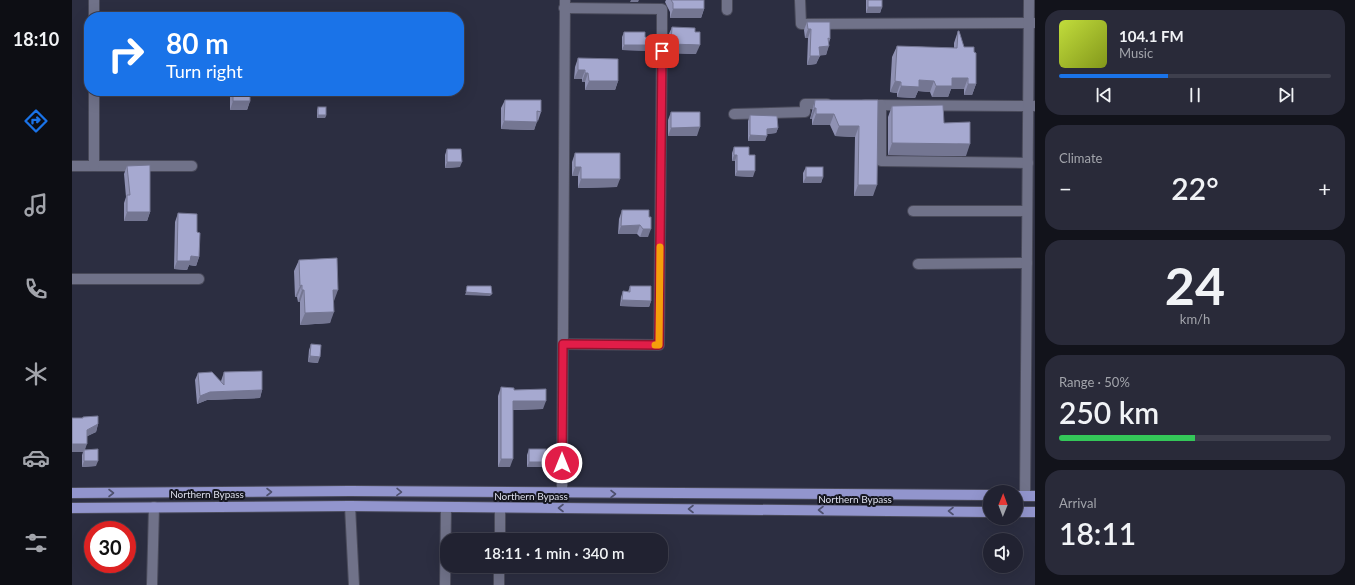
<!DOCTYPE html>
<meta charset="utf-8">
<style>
:root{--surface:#212231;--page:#292a39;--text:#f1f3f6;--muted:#a2a4ab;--line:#3e3f4d;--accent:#1a73e8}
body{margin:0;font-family:Lato,sans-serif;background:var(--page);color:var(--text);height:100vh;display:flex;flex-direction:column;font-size:15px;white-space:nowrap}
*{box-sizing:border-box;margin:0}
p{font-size:13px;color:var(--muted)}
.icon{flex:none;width:22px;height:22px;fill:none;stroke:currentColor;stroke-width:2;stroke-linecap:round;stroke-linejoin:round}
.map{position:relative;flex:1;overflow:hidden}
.details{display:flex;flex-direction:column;gap:10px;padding:10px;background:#12131b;width:320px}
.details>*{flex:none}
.banner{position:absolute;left:12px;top:12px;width:380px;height:84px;border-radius:16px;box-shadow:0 4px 16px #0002,0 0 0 1px var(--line);background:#1a73e8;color:#fff;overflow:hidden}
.needle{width:26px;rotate:1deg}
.tools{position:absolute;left:911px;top:485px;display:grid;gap:8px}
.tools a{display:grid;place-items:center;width:40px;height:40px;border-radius:50%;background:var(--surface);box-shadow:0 4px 16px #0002,0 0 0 1px var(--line);font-size:20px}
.speed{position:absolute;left:12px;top:521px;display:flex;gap:8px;font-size:20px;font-weight:700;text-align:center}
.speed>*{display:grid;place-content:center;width:52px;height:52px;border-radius:50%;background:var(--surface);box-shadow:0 4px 16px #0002,0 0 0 1px var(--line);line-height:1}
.speed .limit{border:6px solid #d22;background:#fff;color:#111}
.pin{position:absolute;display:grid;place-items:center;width:34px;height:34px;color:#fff;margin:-17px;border-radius:8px;box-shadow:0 2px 6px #0006}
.me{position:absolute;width:44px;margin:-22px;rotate:0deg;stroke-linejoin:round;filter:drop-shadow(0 0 3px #0008)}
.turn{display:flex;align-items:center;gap:14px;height:84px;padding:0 16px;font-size:18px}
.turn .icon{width:52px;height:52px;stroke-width:2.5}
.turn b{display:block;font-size:28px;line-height:34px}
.big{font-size:30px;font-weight:600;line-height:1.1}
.details .tile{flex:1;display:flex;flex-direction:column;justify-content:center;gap:6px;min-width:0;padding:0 14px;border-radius:16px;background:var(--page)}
.details .dial{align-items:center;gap:0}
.dial b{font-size:52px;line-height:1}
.song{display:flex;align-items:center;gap:12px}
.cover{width:48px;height:48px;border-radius:6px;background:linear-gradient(135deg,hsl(70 70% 55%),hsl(70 70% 35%))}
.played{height:4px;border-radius:2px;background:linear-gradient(90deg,var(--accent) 40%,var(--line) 40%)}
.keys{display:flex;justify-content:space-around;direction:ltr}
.heat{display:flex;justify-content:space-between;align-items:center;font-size:22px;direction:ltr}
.charge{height:6px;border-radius:3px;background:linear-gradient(90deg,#34c759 50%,var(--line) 0)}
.trip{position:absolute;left:368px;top:533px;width:228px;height:40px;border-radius:16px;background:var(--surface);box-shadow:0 4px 16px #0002,0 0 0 1px var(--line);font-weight:600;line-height:40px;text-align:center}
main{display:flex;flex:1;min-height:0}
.dock{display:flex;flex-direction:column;width:72px;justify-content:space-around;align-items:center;background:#0d0e14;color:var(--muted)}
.dock .icon{width:28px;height:28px}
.dock .active{color:var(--accent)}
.dock b{font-size:18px;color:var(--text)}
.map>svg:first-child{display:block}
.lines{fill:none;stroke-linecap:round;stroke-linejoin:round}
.minor-casing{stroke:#494a5a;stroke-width:12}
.major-casing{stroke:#494a5a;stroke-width:12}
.minor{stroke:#707289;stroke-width:10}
.major{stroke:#9295cd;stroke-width:10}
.wall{fill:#8f91b3}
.shaded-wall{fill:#747692}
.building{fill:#a6a9d0;stroke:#747692}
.oneway{stroke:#4e506e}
.route-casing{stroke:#92132f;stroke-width:10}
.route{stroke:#e11d48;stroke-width:7}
.slow{stroke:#f59e0b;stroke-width:7}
.labels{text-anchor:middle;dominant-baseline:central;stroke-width:4;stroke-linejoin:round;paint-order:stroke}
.street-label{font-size:10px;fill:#dddfec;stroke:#161720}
</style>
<main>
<nav class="dock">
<b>18:10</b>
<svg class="icon active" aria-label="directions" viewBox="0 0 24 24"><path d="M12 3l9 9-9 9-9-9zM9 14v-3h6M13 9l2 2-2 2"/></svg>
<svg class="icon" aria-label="music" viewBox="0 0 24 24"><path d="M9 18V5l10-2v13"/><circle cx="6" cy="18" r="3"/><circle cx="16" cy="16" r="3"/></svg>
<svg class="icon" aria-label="phone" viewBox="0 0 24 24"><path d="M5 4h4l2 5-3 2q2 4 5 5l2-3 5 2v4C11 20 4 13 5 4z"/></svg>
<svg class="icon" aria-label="climate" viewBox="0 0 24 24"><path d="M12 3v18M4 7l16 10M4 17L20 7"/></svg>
<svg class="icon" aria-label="car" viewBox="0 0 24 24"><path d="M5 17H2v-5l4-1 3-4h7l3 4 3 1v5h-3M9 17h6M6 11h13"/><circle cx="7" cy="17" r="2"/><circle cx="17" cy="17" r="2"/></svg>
<svg class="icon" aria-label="filters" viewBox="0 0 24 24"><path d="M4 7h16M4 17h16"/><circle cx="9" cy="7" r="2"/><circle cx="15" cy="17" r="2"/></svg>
</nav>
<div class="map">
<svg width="963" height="585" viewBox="0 0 963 585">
<rect width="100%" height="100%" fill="#2c2e41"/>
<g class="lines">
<defs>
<g id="minor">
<path d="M655,0V10"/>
<path d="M728,0L729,24L963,23"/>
<path d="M22,17V0"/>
<path d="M793,105L963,106"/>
<path d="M809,105V161L956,163"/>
<path d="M662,114L733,112V104H755"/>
<path d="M0,166H120"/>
<path d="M22,166V91"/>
<path d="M841,211H955"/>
<path d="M846,264L955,263"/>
<path d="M0,279H127"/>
<path d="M491,344L587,345L590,36V9L492,8"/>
<path d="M490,493L493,0"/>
<path d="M953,496L957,0"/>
<path d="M278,506L282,585"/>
<path d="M428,540V508"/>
<path d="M80,585L82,507"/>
<path d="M373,585L374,507"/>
<path d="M427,585V566"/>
</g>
<g id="major">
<path d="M0,493L278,491L918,495"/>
<path d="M944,496H963"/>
<path d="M0,508L278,506L918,512"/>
<path d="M944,512H963"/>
</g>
</defs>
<use href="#minor" class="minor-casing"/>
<use href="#major" class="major-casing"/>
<use href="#minor" class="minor"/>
<use href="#major" class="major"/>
</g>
<g class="wall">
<path d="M594,0H632V9L629,18H598V12L593,2Z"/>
<path d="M794,0H810V7L808,13H794Z"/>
<path d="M735,22L758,39L754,55H748L744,64L735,65L736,38H733L732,30Z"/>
<path d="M600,27L624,54L596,53V36Z"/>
<path d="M886,31L892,47L902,52L904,84L900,95H892V89H879L876,97H860L858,92L846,91L843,98L825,97V93L818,92L820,57L825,46L882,48V43Z"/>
<path d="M552,32L573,37L583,51L550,50V37Z"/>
<path d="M506,58L546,81L543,90H513V82H510V79H502L503,67Z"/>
<path d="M158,91H178V101L175,110H158Z"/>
<path d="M433,100L469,112L466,121L465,120L462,130L429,129V108Z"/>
<path d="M743,100H806L801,196H782L783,137L763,136L758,125H740V119H738L740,111Z"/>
<path d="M820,106L872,123L894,156L816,155V117Z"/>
<path d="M246,107L254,115L253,118H245V110Z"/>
<path d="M599,112L625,136H596V120Z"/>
<path d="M678,115L706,128L704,133L695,134L693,141H676V121Z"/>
<path d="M662,147L677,155L681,177L663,176V161H660V153Z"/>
<path d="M375,149L388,167L373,168V155Z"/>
<path d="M503,153L545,187L506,188V176H500V162Z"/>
<path d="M55,166L78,212L75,221H52V203L54,197L52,174Z"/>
<path d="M734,167L751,177L749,183H731V173Z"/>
<path d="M550,210H577L576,237H568L565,234H546L547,219Z"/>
<path d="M106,213L125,232L127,257L124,266L117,265L115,270L102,269L103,222Z"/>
<path d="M227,260L262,301L258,323L228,325V302H226L225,297H223L222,271Z"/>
<path d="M558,286L579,301L577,307L548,306L549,297L551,291L556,292Z"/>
<path d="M239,344L246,363L236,362L237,350Z"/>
<path d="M152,372L190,390L188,398L135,400L125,404L123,380L126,373L149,381Z"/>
<path d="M429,387L442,390L471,409L441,410L438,467H426V396Z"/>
<path d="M11,417L26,424L24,432L15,436L13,449L24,466L10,467V455L11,452L10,418Z"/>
<path d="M457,449L474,462L472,467H455V455Z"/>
</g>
<g class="shaded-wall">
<path d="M559,0H567L566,2H558Z"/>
<path d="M796,7H810L808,13H794Z"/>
<path d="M601,9H632L629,18H598Z"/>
<path d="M736,29H739L736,38H733Z"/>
<path d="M599,44L628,45L624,54L596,53Z"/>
<path d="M552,45H585L583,51L550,50Z"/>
<path d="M757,46L754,55L744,56L747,47Z"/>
<path d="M738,56H748L744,64L735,65Z"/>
<path d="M506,70H513L510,79H502Z"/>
<path d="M513,73H516L513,82H510Z"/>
<path d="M880,78H896L892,89H879L876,97H860L864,86Z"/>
<path d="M847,80L862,81L858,92L846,91L843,98L825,97L829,86Z"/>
<path d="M517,81H546L543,90H513Z"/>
<path d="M823,81L829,82L825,93L818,92Z"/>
<path d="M896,84H904L900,95H892Z"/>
<path d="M161,101H178L175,110H158Z"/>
<path d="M742,108H744L740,119H738Z"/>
<path d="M744,114H762L758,125H740Z"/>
<path d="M246,115H254L253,118H245Z"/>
<path d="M432,121L465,122L462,130L429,129Z"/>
<path d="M767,126H787L783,137L763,136Z"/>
<path d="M628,127L625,136H596L599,128Z"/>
<path d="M706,128L704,133L693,134L695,129Z"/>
<path d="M678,135L695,136L693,141H676Z"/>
<path d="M820,143L898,144L894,156L816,155Z"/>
<path d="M662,155H665L663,161H660Z"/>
<path d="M375,162H390L388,167L373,168Z"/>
<path d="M503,167H509L506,176H500Z"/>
<path d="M665,171H683L681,177L663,176Z"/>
<path d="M734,177H751L749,183H731Z"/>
<path d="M509,179H548L545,187L506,188Z"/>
<path d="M786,185H805L801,196H782Z"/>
<path d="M55,212H78L75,221H52Z"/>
<path d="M568,225L565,234H546L549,226Z"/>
<path d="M571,229H579L576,237H568Z"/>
<path d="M119,256L127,257L124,266L117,265L115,270L102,269L105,261Z"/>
<path d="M230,285L225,297H223L228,286Z"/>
<path d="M230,290H232L228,302H226Z"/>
<path d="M261,290H266L262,301Z"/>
<path d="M394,292L420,294L418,296L393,295Z"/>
<path d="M550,300L579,301L577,307L548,306Z"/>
<path d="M262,312L258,323L228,325L233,313Z"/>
<path d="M238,356L248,357L246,363L236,362Z"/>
<path d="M190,390L188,398L135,400L125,404L128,396L138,392Z"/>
<path d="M441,401H474L471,409L438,410Z"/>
<path d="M26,424L24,432L12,438L15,430Z"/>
<path d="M0,444H15L12,452V450L11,452H0Z"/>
<path d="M429,459H441L438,467H426Z"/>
<path d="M12,461H26L24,466L10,467Z"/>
<path d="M457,462H474L472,467H455Z"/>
</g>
<g class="building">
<path d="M599,0H632V9H601V3Z"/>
<rect x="796" y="0" width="14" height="7"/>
<path d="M735,22H758V39L756,38L757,46L747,47L748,56H738L739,29H736Z"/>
<path d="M600,27L623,28V32H628V45L599,44Z"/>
<path d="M886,31H887L892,47H902V52L904,53V84H896V78H880V86H864L862,81L847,80V87L829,86V82L823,81L825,46L885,48Z"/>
<path d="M552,32H573V37L586,41L585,45H552Z"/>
<path d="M506,58L546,59V81H517L516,73H513V70H506Z"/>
<rect x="161" y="91" width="17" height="10"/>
<path d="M433,100H469V112L465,111V122L432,121Z"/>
<path d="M743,100H806L805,185H786L787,126H767L762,114H744V108H742Z"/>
<path d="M871,105L872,123L898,122V144L820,143V106Z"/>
<rect x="246" y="107" width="8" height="8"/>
<path d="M599,112H628V127L599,128Z"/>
<path d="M678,115L705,116L706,128L695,129V136L678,135Z"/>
<path d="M662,147H677V155H683V171H665V155H662Z"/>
<path d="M375,149H389L390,162H375Z"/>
<path d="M503,153H548V179H509V167H503Z"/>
<path d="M78,165V212H55V195H58L55,166Z"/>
<rect x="734" y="167" width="17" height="10"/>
<path d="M550,210H577V217H579V229H571L568,225L549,226Z"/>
<path d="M106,213L125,214V232L128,233L127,257L119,256L118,261H105Z"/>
<path d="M265,258L266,290H261L262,312L233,313L232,290H230V285L228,286L227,260Z"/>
<path d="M395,286H419L420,294L394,292Z"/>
<path d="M558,286H579V301L550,300L551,291L558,292Z"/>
<path d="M239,344L249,345L248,357L238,356Z"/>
<path d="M190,371V390L138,392L128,396L126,373L140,372L152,385V372Z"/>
<path d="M429,387L442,388V390L474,389V401H441V459H429Z"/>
<path d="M26,416V424L15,430V444H0V418H11V417Z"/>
<path d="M26,449V461H12V450Z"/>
<rect x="457" y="449" width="17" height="13"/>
</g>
<defs><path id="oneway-chevron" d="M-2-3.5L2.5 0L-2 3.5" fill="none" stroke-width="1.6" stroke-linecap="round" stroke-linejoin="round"/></defs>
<g class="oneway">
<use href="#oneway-chevron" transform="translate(197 492)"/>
<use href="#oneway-chevron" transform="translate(327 492) rotate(1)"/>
<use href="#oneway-chevron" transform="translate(39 493)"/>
<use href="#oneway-chevron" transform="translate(541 494)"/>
<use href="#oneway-chevron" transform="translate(489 508) rotate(-180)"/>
<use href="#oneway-chevron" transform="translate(619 509) rotate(-180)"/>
<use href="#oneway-chevron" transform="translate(749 510) rotate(-180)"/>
<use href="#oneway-chevron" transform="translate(879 511) rotate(-180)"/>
</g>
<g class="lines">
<defs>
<path id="route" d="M490,463L491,344L587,345L590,51"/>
</defs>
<use href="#route" class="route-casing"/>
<use href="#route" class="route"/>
<path class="slow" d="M583,345H587L588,247"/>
</g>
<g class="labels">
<g class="street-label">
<text x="135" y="494">Northern Bypass</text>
<text x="459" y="496">Northern Bypass</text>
<text x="783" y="499">Northern Bypass</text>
</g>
</g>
</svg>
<div class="tools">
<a><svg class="needle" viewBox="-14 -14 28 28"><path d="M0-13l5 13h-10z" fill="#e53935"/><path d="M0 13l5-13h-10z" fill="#a2a4ab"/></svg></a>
<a><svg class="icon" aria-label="sound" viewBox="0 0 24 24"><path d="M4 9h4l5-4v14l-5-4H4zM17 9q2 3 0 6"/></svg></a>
</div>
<div class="speed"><div class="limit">30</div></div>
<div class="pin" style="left:590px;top:51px;background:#d93025"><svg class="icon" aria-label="arrive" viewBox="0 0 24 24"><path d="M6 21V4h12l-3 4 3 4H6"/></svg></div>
<svg class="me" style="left:490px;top:463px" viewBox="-20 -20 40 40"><circle r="17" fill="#e11d48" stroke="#fff" stroke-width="3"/><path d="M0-11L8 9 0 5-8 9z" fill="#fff"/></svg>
<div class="trip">18:11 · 1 min · 340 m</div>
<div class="banner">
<div class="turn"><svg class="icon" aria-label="right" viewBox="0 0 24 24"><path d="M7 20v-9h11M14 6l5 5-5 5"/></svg><div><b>80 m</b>Turn right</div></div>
</div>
</div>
<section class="details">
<div class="tile">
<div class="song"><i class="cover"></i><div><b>104.1 FM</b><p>Music</p></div></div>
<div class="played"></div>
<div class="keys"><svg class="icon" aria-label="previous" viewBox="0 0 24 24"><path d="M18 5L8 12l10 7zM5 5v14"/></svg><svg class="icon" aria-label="pause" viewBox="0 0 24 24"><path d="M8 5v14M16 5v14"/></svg><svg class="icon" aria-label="next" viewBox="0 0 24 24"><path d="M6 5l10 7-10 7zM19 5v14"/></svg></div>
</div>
<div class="tile"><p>Climate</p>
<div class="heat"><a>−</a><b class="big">22°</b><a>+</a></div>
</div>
<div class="tile dial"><b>24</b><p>km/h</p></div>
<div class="tile"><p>Range · 50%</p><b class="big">250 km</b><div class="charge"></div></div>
<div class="tile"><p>Arrival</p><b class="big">18:11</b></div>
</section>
</main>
